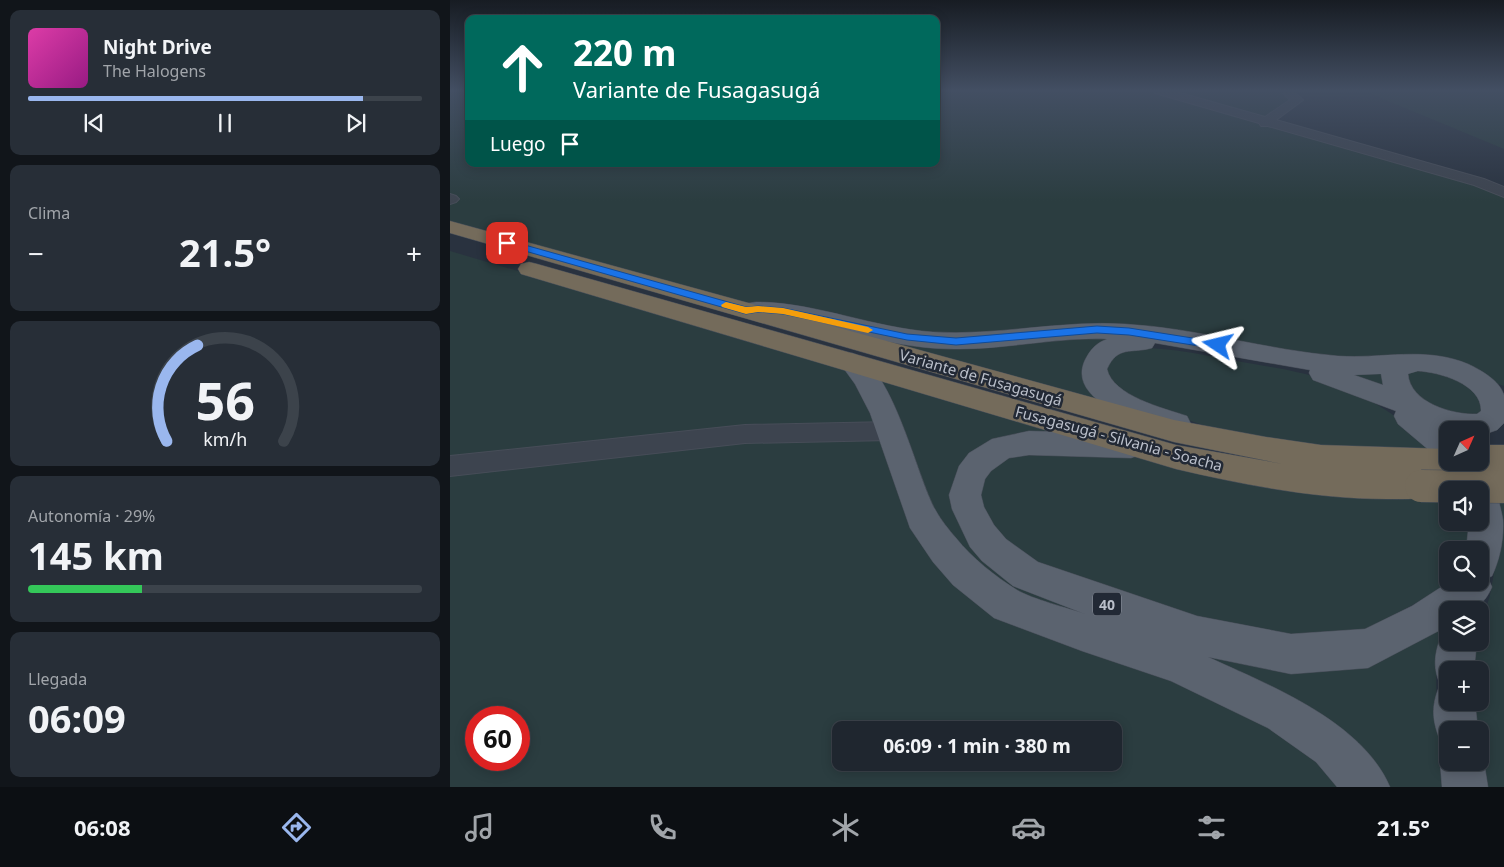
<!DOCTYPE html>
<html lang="es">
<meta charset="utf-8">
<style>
:root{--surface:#1f262f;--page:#272e37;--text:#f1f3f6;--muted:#a1a5aa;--line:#3c434b;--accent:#9ab7ee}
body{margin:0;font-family:"Noto Sans",sans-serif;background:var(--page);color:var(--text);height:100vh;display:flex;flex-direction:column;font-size:19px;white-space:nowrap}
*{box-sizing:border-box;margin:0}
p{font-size:16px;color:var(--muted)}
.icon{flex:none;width:28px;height:28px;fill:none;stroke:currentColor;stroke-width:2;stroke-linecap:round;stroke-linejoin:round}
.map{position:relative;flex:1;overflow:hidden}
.sheet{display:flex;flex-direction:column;gap:10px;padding:10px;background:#11151a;width:450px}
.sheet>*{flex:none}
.guide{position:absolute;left:15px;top:15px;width:475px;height:152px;border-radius:10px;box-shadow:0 2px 12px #0003,0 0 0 1px var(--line);background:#00695c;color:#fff;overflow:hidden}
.needle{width:32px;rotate:45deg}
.tools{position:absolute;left:989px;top:421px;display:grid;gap:10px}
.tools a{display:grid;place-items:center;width:50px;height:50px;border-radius:10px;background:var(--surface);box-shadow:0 2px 12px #0003,0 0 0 1px var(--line);font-size:25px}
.speed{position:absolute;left:15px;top:706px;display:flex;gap:10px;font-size:25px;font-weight:700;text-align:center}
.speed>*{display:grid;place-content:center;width:65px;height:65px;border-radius:50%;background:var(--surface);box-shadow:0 2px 12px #0003,0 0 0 1px var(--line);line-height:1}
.speed .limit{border:8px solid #d22;background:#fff;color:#111}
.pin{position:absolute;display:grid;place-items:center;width:42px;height:42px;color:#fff;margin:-21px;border-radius:10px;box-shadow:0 2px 8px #0006}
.me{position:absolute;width:55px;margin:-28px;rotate:280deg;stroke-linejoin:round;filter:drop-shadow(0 0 4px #0008)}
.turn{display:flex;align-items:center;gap:18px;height:105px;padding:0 25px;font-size:22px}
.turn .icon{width:65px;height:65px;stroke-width:2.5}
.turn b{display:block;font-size:35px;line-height:42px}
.then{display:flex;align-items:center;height:48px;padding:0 25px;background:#0003;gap:10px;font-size:19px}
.big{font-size:38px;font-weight:700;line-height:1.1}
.sheet .widget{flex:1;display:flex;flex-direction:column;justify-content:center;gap:8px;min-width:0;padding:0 18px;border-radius:10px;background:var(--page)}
.sheet .dial{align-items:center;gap:0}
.dial svg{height:130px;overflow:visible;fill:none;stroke:var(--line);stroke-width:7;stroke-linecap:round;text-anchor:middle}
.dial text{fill:var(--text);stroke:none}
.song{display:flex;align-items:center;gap:15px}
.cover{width:60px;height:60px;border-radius:8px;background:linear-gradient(135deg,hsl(320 70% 55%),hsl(310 70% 35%))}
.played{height:5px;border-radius:2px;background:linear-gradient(90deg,var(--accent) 85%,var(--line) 85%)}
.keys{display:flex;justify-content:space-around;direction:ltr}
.heat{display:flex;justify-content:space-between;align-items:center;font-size:28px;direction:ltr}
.charge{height:8px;border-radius:4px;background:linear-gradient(90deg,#34c759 29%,var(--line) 0)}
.trip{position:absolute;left:382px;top:721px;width:290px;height:50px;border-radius:10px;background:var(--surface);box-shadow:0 2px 12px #0003,0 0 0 1px var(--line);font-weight:700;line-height:50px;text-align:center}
.tab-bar{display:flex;height:80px;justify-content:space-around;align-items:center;background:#0c0f13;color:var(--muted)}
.tab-bar .icon{width:35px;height:35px}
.tab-bar .current{color:var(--accent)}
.tab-bar b{font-size:22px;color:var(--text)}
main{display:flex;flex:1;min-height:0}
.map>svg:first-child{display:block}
.green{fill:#2b3d40;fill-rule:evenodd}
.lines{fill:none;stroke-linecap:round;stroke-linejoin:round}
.minor-casing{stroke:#474d58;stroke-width:2}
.major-casing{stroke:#474d58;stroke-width:1}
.highway-casing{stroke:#484f5a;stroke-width:1}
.minor{fill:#3d444f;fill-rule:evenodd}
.major{fill:#5b636f;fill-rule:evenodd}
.highway{fill:#746b5b;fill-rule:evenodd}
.highway-bridge-casing{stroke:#484f5a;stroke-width:33;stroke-linecap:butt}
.highway-bridge{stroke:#746b5b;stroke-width:32}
.route{fill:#1a73e8;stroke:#114b97}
.slow{fill:#f59e0b}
.labels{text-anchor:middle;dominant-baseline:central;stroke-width:5;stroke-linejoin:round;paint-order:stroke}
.shield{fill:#222935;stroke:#8c929d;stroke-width:1}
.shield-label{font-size:14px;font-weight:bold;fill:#babfca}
.street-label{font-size:15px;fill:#babfca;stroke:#222935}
</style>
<main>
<section class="sheet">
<div class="widget">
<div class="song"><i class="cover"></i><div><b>Night Drive</b><p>The Halogens</p></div></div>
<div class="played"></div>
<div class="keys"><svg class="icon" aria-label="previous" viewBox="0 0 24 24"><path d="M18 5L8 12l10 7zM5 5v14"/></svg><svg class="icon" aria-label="pause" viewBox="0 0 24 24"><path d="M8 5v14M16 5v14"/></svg><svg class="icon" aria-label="next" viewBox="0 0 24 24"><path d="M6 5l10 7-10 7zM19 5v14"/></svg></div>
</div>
<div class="widget"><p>Clima</p>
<div class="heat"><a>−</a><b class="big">21.5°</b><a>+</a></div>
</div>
<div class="widget dial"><svg viewBox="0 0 100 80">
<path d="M14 69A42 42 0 1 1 86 69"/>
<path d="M14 69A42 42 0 0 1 33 10" stroke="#9ab7ee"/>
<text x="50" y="56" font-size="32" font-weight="700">56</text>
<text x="50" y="72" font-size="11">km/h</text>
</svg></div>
<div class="widget"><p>Autonomía · 29%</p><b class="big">145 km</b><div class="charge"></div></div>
<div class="widget"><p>Llegada</p><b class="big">06:09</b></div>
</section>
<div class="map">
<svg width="1054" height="787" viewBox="0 0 1054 787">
<rect width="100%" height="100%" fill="#29323f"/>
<g class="green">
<path d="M0,91H19V164H486V91H704L1054,193V386L1033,379L869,357L733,334H484L298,305L0,222Z"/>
<path d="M714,91H832L843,100L813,121Z"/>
<path d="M914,91H1054V149Z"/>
<path d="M0,251L394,367L406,382L484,558L830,727L898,787H0ZM26,718H69V760H26ZM391,730H664V762H391Z"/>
<path d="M381,328C423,337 465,348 508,347C565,345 621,333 679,337C765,342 848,372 934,372L933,379L938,390C885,367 828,359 772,349C742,344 709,336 678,337C658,338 632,350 635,374C637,391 654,401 667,409Z"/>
<path d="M691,348C723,348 754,355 786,361C819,367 854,371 886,384C926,400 958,424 990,452L865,448L779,434L706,409L667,392L654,368L664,354Z"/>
<path d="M968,369L995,372L1028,393L1032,411C1015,427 982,405 963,397L957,374Z"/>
<path d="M425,376L630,436L535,445L513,527L744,648L997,624C976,674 991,734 998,787H935L563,594L525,564L484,513Z"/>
<path d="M570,453L690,455L997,495L998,522L1022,523L1018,550H998V582L1003,583L909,634L836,640L746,622L582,563L553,543L527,495L531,480L550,459Z"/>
<path d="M1047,497H1054V787H1031L1030,730H1024L1020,703L1030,702V670H1021L1027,643L1030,642V630L1040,595L1049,545Z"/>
</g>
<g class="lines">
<defs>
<g id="minor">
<path d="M704,91H723L815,117L840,100L831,91H843L853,100L826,120L1034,179L1054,187V197L1024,185L818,126H811L809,123L705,93Z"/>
<path d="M0,194L6,196L9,199L6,202L0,204Z"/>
<path d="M440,422L448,425L452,431L448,437L440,440L295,443L0,476V456L295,425Z"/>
</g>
<g id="major">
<path d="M306,302C365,302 423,328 483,332C547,336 610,320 675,324C747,328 816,350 888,356C933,359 975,346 1018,364C1031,370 1050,381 1054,395C1054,403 1054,415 1054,423L1047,430L1030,436V430H998V461L987,457L948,424L944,416L946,411L863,380L859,373L860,370L705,343L702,348C681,354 668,345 657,369C663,396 713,408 737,416L741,424L737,432C734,433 729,435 726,435C718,434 708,429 700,426C675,417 618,396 635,360C640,350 646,343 657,339C607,337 558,349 509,349C450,350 394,330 337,319C320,316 303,319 288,315L284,310L288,305ZM968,371C989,372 1032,384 1031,411L1027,414C1003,415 960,403 958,374ZM931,374L933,385L904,375Z"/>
<path d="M402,353C443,365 466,476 486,511C491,520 499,530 506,538C522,558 546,577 567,590C582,599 618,608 635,614L563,586L532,561L520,547L502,509L499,495L509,466L519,453L542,439L579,431L681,434L692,438L696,446L692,454L681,458L579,455L559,458L541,471L535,479L531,495L534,507L544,525L556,539L588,562L747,616L841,634L915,629L962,606L999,582H1030V550H1016L1019,522H1030V490H1017L1019,464L1030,462V453L1034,452L1045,455C1052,469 1049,485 1049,501C1050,507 1052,513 1053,520C1054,539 1050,559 1042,576L1038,578L1042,587C1032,610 1020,610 998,610V626L918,668L841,674L758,657C819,685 912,721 940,787H887L866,762L818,728L721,681L632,651L544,618L503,585L483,562L460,528L420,413L405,384L389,362L393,356Z"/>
<path d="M998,627V642H1027L1024,670H998V702H1025L1028,730H998V762H1030V752L1034,762L1038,787H992L990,762L996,747L992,745C983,724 980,709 989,687L993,686L990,684C981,664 986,648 994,628Z"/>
</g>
<path id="highway" d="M0,221L724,420L816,437L871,445L998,449V462H1013L1009,470L998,473H972L982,477L987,486L982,495C967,500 953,499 937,499C866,499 795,485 726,469L71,274L68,269L71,264L79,262L87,264L726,445L833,464L724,442L0,233Z"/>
</defs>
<use href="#minor" class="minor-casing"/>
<use href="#major" class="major-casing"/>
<use href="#highway" class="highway-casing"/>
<use href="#minor" class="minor"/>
<use href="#major" class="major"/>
<use href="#highway" class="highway"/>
<defs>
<g id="highway-bridge">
<path d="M1030,461H1054"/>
<path d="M971,486L1054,487"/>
</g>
</defs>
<use href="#highway-bridge" class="highway-bridge-casing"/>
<use href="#highway-bridge" class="highway-bridge"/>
</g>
<linearGradient id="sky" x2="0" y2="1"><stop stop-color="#171c23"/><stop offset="0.45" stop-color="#434f63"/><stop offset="1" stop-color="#434f63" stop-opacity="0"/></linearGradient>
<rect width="1054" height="201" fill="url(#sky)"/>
<path class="route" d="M57,240L296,307L308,306L333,308L457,334L506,338L647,326L679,328L768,342L773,345L768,349L679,335L647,333L506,345L457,340L333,314L308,312L296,314L54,245V241Z"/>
<path class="slow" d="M276,302L296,307L308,306L333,308L418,327L423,330L418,333L333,314L308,312L296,314L272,307L271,305Z"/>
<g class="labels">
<rect class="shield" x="643" y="592.5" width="28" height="23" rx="4"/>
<g class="shield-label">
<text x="657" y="604">40</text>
</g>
<g class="street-label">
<text transform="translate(531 377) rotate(16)">Variante de Fusagasugá</text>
<text transform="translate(669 438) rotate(15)">Fusagasugá - Silvania - Soacha</text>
</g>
</g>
</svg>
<div class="tools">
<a><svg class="needle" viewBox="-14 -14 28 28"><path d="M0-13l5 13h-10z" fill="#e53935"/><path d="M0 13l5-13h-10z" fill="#a1a5aa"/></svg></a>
<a><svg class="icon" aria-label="sound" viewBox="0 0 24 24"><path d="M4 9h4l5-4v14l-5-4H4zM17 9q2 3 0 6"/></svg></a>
<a><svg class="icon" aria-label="search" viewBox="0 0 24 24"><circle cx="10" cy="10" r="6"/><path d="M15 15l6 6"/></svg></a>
<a><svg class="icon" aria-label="layers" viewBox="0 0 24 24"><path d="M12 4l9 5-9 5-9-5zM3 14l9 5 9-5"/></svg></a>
<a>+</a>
<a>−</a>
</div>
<div class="speed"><div class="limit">60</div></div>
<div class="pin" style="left:57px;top:243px;background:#d93025"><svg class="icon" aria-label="arrive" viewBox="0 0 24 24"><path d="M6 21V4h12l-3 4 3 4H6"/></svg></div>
<svg class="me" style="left:768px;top:345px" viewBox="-20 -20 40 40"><path d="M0-17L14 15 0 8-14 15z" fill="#1a73e8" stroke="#fff" stroke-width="4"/></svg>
<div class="trip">06:09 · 1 min · 380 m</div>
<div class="guide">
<div class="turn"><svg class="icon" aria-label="ahead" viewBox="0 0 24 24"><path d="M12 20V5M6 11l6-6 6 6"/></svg><div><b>220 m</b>Variante de Fusagasugá</div></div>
<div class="then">Luego<svg class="icon" aria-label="arrive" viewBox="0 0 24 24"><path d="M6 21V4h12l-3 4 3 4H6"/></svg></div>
</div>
</div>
</main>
<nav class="tab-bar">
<b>06:08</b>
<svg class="icon current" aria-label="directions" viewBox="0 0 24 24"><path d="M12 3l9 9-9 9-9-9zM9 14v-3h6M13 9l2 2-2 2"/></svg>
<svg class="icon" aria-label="music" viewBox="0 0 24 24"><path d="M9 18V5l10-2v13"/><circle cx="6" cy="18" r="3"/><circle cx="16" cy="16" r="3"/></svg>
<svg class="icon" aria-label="phone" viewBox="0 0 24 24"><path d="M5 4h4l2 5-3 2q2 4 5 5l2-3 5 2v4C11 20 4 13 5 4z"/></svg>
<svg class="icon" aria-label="climate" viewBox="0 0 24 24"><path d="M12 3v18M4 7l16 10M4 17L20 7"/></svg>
<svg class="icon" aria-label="car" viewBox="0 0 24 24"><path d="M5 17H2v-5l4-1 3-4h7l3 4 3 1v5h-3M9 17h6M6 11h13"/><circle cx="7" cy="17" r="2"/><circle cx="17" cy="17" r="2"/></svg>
<svg class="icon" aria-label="filters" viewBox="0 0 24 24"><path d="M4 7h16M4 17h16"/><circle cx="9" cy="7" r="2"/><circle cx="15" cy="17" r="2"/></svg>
<b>21.5°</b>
</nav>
